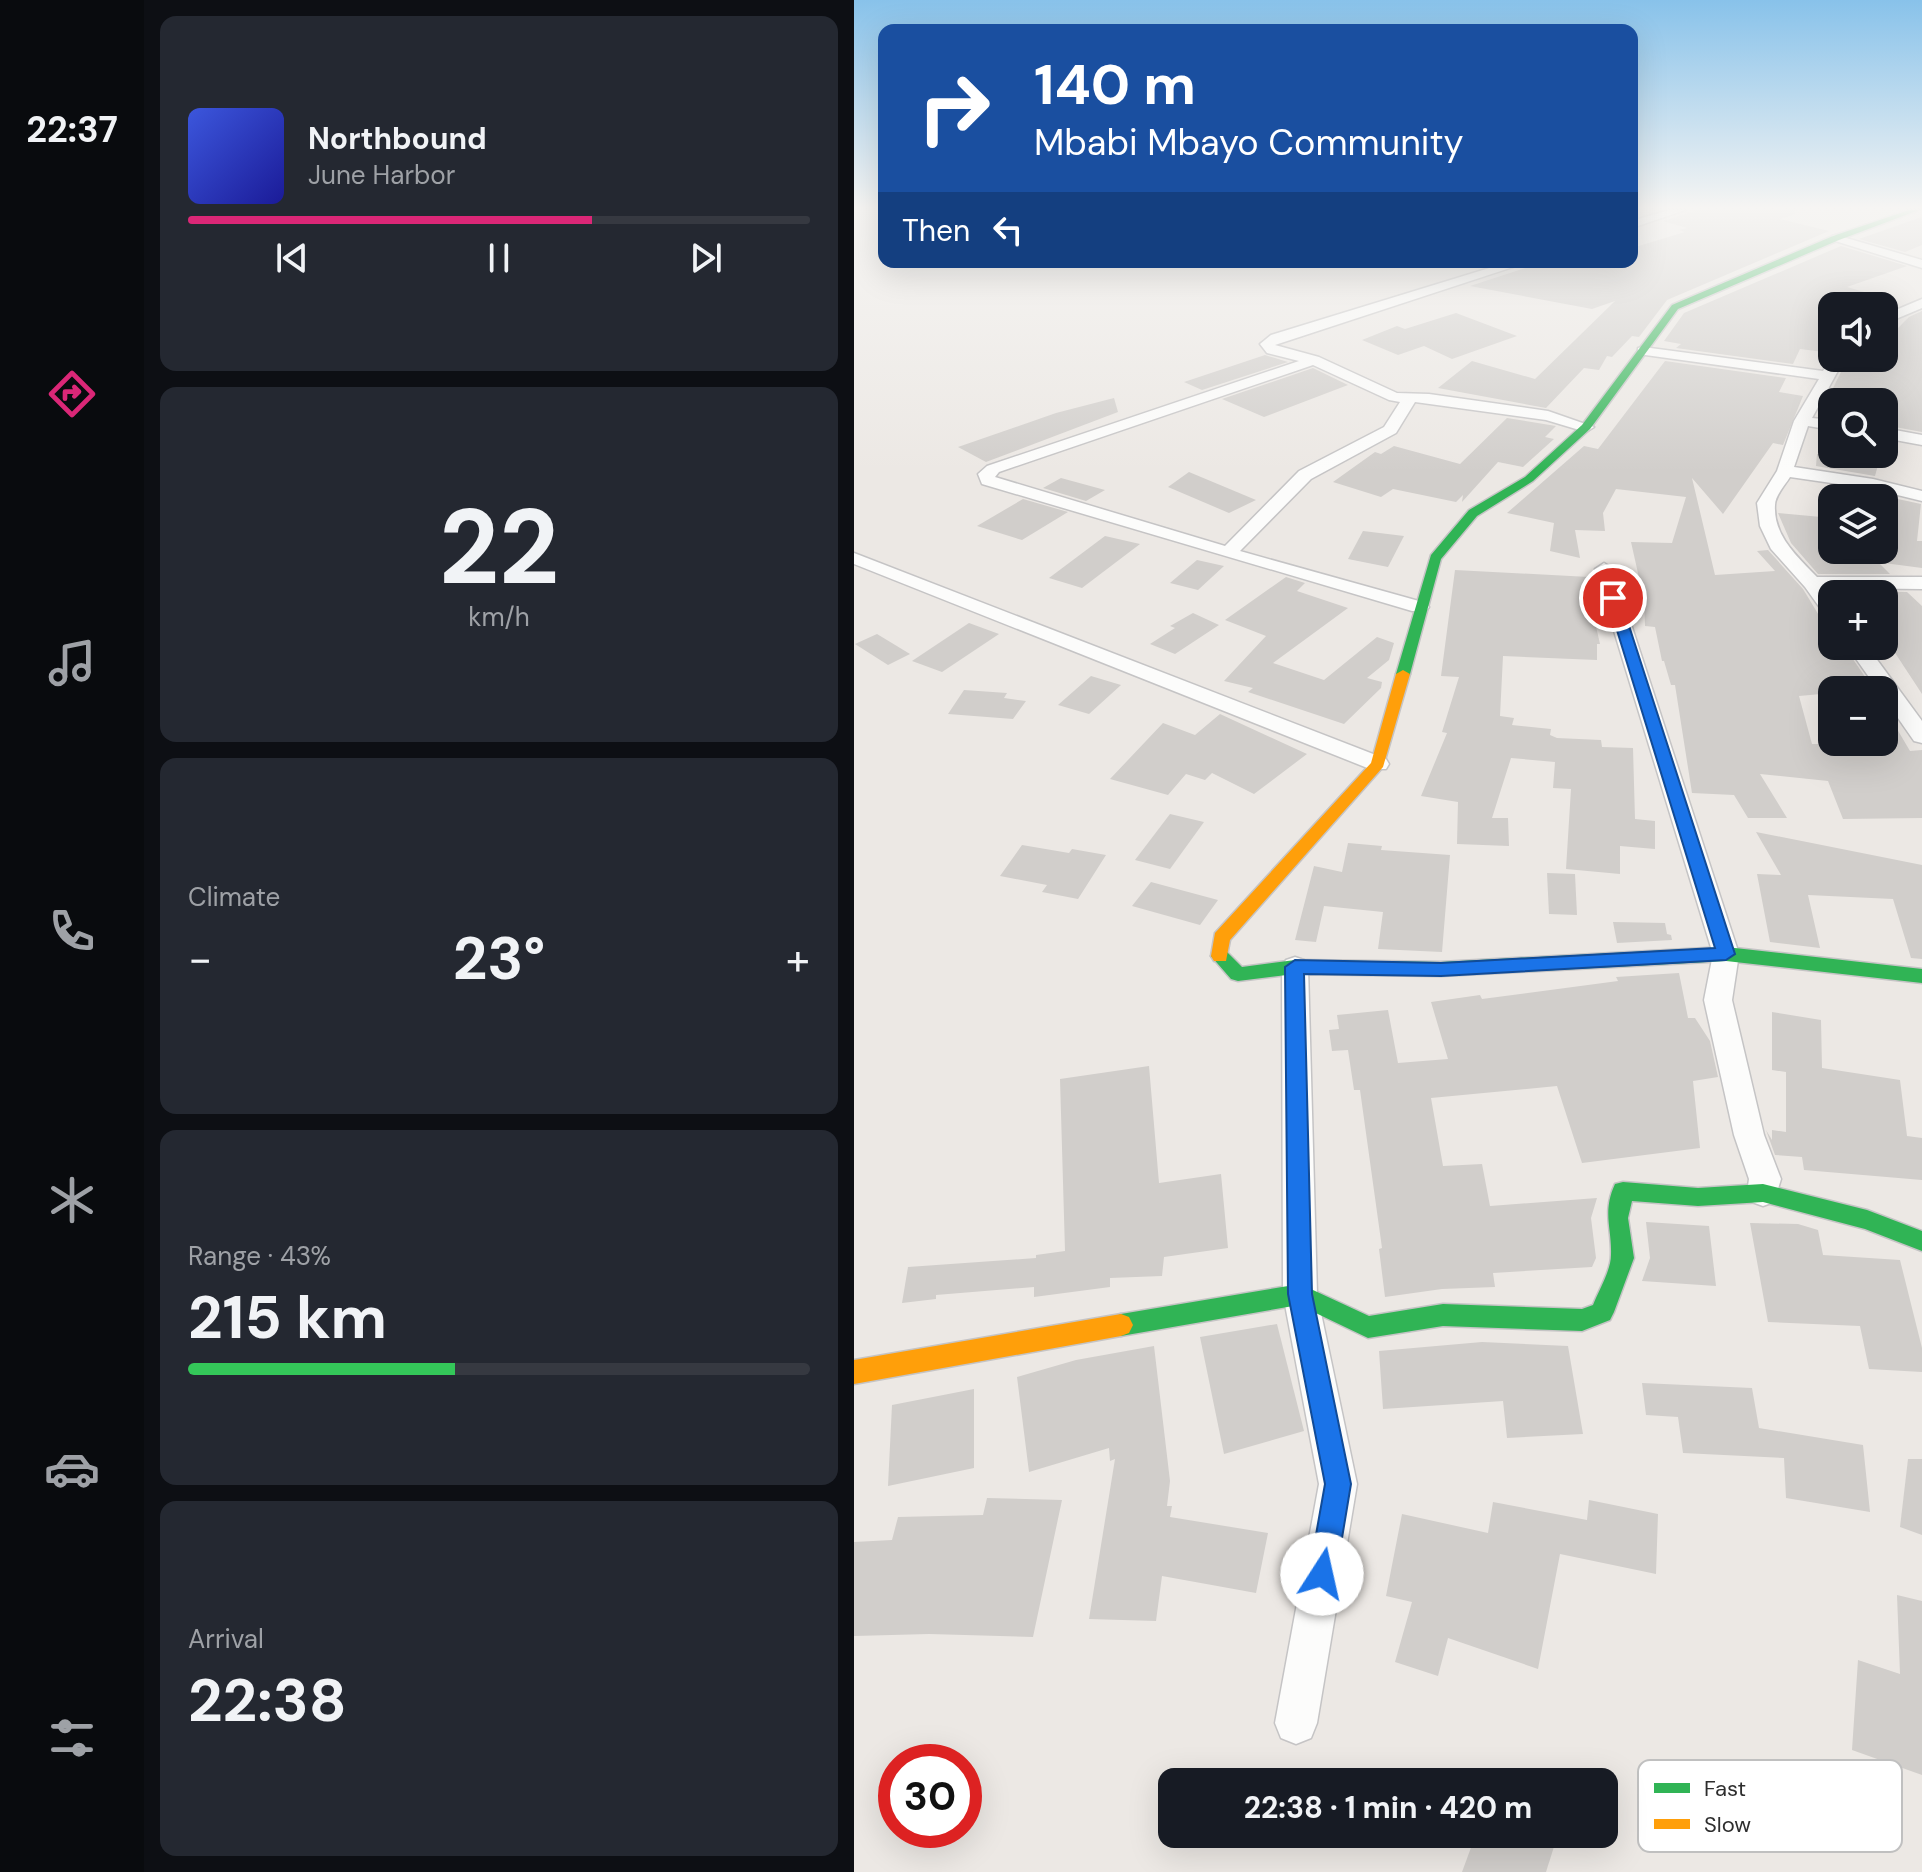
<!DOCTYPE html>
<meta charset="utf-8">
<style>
:root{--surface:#171b24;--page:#242831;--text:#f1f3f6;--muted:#9ea1a6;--line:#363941;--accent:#db2777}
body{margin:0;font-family:"DM Sans",sans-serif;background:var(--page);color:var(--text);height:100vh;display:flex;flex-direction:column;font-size:30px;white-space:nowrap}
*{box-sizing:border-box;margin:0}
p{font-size:26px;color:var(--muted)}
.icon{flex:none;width:44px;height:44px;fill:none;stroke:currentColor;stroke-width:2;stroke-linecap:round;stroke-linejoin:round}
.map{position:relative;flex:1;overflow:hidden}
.sheet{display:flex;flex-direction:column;gap:16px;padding:16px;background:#0d0f14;width:710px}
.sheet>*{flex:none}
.guide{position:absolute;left:24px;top:24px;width:760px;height:244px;border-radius:16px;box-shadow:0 8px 32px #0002;background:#1a4fa0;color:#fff;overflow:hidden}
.controls{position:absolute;left:964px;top:292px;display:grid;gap:16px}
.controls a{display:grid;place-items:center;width:80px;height:80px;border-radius:16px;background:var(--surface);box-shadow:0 8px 32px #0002;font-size:40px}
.speed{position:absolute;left:24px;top:1744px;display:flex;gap:16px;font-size:40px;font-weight:700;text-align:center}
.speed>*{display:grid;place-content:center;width:104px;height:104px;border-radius:50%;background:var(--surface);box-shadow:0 8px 32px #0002;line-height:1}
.speed .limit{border:12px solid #d22;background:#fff;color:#111}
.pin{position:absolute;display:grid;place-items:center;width:68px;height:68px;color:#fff;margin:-34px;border:4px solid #fff;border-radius:50%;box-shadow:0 2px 8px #0007}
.me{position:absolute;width:88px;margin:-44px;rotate:10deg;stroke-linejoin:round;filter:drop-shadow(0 0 6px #0008)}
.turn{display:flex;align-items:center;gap:28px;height:168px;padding:0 24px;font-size:36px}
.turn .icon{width:104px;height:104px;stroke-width:2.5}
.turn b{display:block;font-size:56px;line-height:68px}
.then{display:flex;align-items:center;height:76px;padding:0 24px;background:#0003;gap:16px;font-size:30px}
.big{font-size:60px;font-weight:700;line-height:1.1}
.sheet .widget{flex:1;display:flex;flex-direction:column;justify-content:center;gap:12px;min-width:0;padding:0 28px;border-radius:16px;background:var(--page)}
.sheet .dial{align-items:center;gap:0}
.dial b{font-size:104px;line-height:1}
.song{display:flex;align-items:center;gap:24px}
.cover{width:96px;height:96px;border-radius:12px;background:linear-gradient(135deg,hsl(230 70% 55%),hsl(240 70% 35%))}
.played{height:8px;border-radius:4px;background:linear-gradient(90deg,var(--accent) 65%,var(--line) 65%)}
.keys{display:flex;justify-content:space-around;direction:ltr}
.heat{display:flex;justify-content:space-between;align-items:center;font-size:44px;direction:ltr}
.charge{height:12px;border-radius:6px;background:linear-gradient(90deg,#34c759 43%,var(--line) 0)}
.trip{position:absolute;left:304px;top:1768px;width:460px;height:80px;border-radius:16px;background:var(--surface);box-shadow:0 8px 32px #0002;font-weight:700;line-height:80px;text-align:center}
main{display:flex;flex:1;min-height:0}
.tab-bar{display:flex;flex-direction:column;width:144px;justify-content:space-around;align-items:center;background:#090b0e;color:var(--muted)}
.tab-bar .icon{width:56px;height:56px}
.tab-bar .active{color:var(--accent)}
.tab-bar b{font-size:36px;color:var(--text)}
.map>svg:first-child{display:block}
.building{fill:#d1cecb}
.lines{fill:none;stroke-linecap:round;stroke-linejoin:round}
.street-casing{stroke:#c5c4c5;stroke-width:3}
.fast-casing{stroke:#c5c4c5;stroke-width:3}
.slow-casing{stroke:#c5c4c5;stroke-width:3}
.street{fill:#fcfcfb;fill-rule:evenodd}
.fast{fill:#30b455;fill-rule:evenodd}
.slow{fill:#ff9f0a;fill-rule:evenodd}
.route{fill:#1a73e8;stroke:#114b97;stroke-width:2}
.key{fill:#fff;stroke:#c0c0c0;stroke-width:2}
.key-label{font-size:22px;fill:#2e2e2e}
</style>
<main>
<nav class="tab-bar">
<b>22:37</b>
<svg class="icon active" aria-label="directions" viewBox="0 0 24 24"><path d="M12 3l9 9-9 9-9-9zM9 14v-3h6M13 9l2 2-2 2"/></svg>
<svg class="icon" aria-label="music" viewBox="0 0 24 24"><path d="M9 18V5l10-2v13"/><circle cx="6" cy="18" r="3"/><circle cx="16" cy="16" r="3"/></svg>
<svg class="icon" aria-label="phone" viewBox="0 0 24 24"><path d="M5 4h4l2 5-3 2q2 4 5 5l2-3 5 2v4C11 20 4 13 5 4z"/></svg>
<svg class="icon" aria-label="climate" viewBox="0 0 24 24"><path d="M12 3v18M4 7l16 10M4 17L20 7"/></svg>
<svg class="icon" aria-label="car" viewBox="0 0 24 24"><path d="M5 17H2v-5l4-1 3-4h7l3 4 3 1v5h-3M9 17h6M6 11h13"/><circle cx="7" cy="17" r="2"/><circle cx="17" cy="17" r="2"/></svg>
<svg class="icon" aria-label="filters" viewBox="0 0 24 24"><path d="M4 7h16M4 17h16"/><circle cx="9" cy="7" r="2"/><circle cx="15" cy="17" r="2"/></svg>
</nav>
<section class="sheet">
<div class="widget">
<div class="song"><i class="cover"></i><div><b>Northbound</b><p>June Harbor</p></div></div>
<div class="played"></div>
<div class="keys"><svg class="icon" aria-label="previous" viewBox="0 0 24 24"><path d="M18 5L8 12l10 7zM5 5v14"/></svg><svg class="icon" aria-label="pause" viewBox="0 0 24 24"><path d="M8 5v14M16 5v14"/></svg><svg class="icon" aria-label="next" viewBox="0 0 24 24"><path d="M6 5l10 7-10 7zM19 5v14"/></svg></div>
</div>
<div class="widget dial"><b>22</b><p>km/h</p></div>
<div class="widget"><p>Climate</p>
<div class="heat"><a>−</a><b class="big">23°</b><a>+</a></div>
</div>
<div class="widget"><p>Range · 43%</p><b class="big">215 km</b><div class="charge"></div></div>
<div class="widget"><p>Arrival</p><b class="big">22:38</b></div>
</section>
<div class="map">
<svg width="1068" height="1872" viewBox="0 0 1068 1872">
<rect width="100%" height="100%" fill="#ece8e4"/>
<g class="building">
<path d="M844,210H940L941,214L926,219L975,231L813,300L785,337L778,336L758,357L753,356L745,370L730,368L692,408L584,388L618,361L681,379L761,301L738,309L616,286L690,262H778V248L831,232L825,230L833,228L809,221Z"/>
<path d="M1068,217V245L1051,252L1005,239Z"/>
<path d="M987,246L1053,266L993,287L1038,300L1037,306H978V353L946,349L939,364L822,348L827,344L810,341L830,313Z"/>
<path d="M1068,311V432L1030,425V402L973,400L994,358H1030V342L1055,317Z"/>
<path d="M602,313L663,336L598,359L570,346L544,355L508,340L543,326L551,329Z"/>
<path d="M411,355L434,362L348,390L330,382Z"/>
<path d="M811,361L932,378L925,392L949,396L929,445L919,443L869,514L838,478L861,575L921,571L903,551L914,550L949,589L978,637V646H990L1020,690H978V693L945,696L958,744H979L985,755L1030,752V707L1056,751L1068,750V818L989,819L974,781L906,774L933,818H894L880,795L838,793L821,685H817L810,661H808L801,627L791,626L790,600L777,542L818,543L832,497L762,489L749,513L751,531L721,530L726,558L696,551L700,523L653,513L730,446L744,449Z"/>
<path d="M459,368L494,385L410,417L368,399Z"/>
<path d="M260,398L264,412L132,462L104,447L202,413Z"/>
<path d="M653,418L702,426L691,437L700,439L669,467L644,462L608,502L609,495L602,502L539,489L527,497L479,482L521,452L527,454L540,446L606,464Z"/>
<path d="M963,454H1027L1021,476L962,466Z"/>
<path d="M335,472L402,500L375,513L314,487Z"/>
<path d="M207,478L251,490L232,501L189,488Z"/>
<path d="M1030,496L1067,504L1063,541H1068V568L1030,563Z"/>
<path d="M169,499L214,512L168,540L123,526Z"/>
<path d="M924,513L978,518V550H1012L1036,574H964L937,543Z"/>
<path d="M509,531L550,536L534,567L494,559Z"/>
<path d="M251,536L286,544L228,588L195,578Z"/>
<path d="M343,560L370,566L344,590L316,583Z"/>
<path d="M601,570L735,577L738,609L746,644H743V660L649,656L646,716L660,718L658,725L697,729L696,735L703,738L747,740L748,747L779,748L781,819L801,821V849L766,846V874L712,869L717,789L699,788L701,762L657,758L638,818H654L655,846L603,844L604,802L567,796L593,733L588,732L605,677L587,676Z"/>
<path d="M432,577L451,583L443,591L494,608L419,663L470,680L523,637L540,643L535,660L513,678L528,682L527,688L490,724L394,692L399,688L370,681L412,636L371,620Z"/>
<path d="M1001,591L1053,592L1068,606V694L1030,636V594H1003Z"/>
<path d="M339,613L365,625L321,654L296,644L321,628L316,626Z"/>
<path d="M115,623L145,634L88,672L58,661Z"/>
<path d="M23,634L56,654L34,665L1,644Z"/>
<path d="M237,676L267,685L235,714L204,705Z"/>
<path d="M110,690L153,693L150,698L172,701L159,719L94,714Z"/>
<path d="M366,714L453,754L400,794L358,773L351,780L332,774L314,795L256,779L309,723L341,735Z"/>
<path d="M316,814L350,822L316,869L281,860Z"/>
<path d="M902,832L1068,865V959L1057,958L1039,899L954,895L966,948L916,942L903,874L927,875Z"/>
<path d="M494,843L528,846L527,850L596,855L588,952L524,949L529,912L470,906L462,942L441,940L460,866L488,872Z"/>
<path d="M168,845L215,853L218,849L252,855L224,899L188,892L193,885L146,876Z"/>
<path d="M693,873L721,874L723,915L695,914Z"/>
<path d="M297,882L364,900L346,925L278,906Z"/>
<path d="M759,922L811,923L813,934L817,935L818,940L763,943Z"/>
<path d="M825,973L834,1018H841L856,1041L864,1077L839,1081L846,1148L728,1163L703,1086L577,1098L589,1166L628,1164L636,1206L743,1198L737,1218L742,1258L738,1267L639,1273L641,1287L588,1289L531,1297L525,1249L528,1248L506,1090H500L494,1050L478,1051L475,1030L485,1029L483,1015L534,1010L544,1063L594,1059L577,1002L626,995L628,999L764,981L762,977Z"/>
<path d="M918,1012L967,1020L968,1068L1046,1080L1053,1136L1068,1138V1180L950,1170L948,1157L921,1155L912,1130L918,1140V1130L932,1132V1072L918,1070Z"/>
<path d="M295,1066L305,1183L367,1174L374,1248L310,1257L308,1276L256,1278V1287L180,1297V1287L82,1295V1299L48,1303L54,1267L182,1258V1255L211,1251L206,1079Z"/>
<path d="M792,1222L855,1226L862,1286L788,1281L796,1258Z"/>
<path d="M896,1223L944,1224L964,1230L969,1255L1046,1260L1068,1348V1372L1015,1369L1006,1326L914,1322Z"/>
<path d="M423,1324L450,1431L370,1454L346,1337Z"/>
<path d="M628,1342L714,1346L729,1434L653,1438L649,1401L529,1409L525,1351Z"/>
<path d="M300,1346L316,1481L313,1506H318L316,1517L414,1533L402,1593L308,1576L302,1621L235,1619L261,1459L256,1461L255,1448L175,1472L163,1377L222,1360Z"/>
<path d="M788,1383L898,1388L905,1428L1009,1445L1016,1512L932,1498L930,1458L829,1453L824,1417L792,1415Z"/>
<path d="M120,1389V1468L34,1486L38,1405Z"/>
<path d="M1054,1459H1068V1535L1046,1527Z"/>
<path d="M133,1498L208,1500L179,1637L75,1634L0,1636V1542L38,1540L44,1517L129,1515Z"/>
<path d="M735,1500L804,1514L802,1574L706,1554L684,1669L594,1638L584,1676L541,1662L558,1602L532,1596L548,1514L634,1533L639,1502L733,1520Z"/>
<path d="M1043,1595L1068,1601V1775L998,1750L1004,1660L1046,1674Z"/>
<path d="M622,1834H704L692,1872H608Z"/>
</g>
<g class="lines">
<defs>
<g id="street">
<path d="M815,210H831L778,228V221Z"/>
<path d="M982,235L1068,260V268L978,240V236Z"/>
<path d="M655,262H674L421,345L465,357L543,393L575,394L694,411L740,427L732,432L692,420L561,402L542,433L457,479L386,551L572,603L575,607L572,611H558L128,484L124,474L133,466L445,361L413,353L406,344L417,335ZM459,365L535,400L546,402L530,427L445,471L371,546L141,477L145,472Z"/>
<path d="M1068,299V308L1030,324V315Z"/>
<path d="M789,347L969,371L978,356L991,358L958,418L978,420V430L954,426L940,467L1019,479L1068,491V501L1019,489L936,477C931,485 921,496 921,505C919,536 944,557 963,577H1068V589L971,588L978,597V617L971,615L951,587L917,549L906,526L903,503L923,471L940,421L965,379L784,354V348Z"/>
<path d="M1030,428L1068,435V445L1030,438Z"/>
<path d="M0,553L532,759L535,764L532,769H516L0,564Z"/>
<path d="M750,563L759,569L885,954L878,1000L910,1135L927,1179L920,1202L909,1206L898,1202L893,1193L895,1179L880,1135L850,1000L859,954L741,569Z"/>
<path d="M993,646H1013L1068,721V743L1060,741L1030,698V690H1024Z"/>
<path d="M441,957L450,960L454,967L463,1294L503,1484L463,1723L457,1738L442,1744L427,1738L421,1723L465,1484L429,1294L428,967L432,960Z"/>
</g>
<g id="fast">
<path d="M1055,210H1065L985,240L824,309L736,429L679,481L623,516L587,559L556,674L554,677H544L542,674L577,555L615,510L671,477L728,425L818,305L979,236Z"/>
<path d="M872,947L1068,969V983L872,961L587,976L441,974L384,981L377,979L357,956L366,949L372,951L388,967L441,960L587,962Z"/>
<path d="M769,1182L844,1188L909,1184L1013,1210L1068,1231V1251L1011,1229L909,1202L844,1206L778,1201L774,1218L780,1258L760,1312L756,1320L728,1331L589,1326L514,1338L445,1305L267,1336L259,1333L255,1325L259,1317L267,1314L446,1284L515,1316L589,1304L728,1309L739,1305C745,1290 757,1270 757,1255C758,1228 748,1212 761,1184Z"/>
</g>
<g id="slow">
<path d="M549,670L556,674L529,767L376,940L372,961H360L357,956L361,933L517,763L542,674Z"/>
<path d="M267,1314L275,1317L279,1325L275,1333L267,1336L0,1384V1360Z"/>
</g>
</defs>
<use href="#street" class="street-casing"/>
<use href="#fast" class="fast-casing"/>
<use href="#slow" class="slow-casing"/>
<use href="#street" class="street"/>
<use href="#fast" class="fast"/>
<use href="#slow" class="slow"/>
</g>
<linearGradient id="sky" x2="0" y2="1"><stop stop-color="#88c2ea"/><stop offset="0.44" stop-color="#f6f5f3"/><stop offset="1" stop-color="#f6f5f3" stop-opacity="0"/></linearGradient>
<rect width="1068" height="472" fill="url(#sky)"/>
<path class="route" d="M759,594L766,598L881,954L872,960L587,976L450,974L458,1294L497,1484L482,1574L478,1584L468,1588L459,1584L455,1574L471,1484L434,1294L431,967L441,960L587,963L861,948L753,598Z"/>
<rect x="784" y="1760" width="264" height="92" rx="12" class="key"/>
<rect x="800" y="1783" width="36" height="10" fill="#30b455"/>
<rect x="800" y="1819" width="36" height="10" fill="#ff9f0a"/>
<g class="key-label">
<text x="850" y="1796">Fast</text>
<text x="850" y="1832">Slow</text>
</g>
</svg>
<div class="controls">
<a><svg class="icon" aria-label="sound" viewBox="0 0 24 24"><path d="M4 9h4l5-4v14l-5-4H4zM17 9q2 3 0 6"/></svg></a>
<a><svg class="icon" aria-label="search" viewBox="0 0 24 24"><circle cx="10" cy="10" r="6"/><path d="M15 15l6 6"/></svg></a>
<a><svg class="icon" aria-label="layers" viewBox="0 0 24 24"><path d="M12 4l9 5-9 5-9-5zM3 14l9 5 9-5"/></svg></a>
<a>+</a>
<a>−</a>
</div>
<div class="speed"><div class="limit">30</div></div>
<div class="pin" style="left:759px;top:598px;background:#d93025"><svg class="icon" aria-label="arrive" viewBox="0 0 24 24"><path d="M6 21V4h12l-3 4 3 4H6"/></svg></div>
<svg class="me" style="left:468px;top:1574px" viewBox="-20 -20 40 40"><circle r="19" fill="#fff"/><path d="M0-13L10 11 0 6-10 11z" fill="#1a73e8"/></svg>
<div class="trip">22:38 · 1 min · 420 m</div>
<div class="guide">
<div class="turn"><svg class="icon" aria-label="right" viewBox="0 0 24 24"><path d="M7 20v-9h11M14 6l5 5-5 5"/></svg><div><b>140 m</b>Mbabi Mbayo Community</div></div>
<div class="then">Then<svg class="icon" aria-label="left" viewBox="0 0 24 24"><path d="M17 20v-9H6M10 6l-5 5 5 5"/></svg></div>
</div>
</div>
</main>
